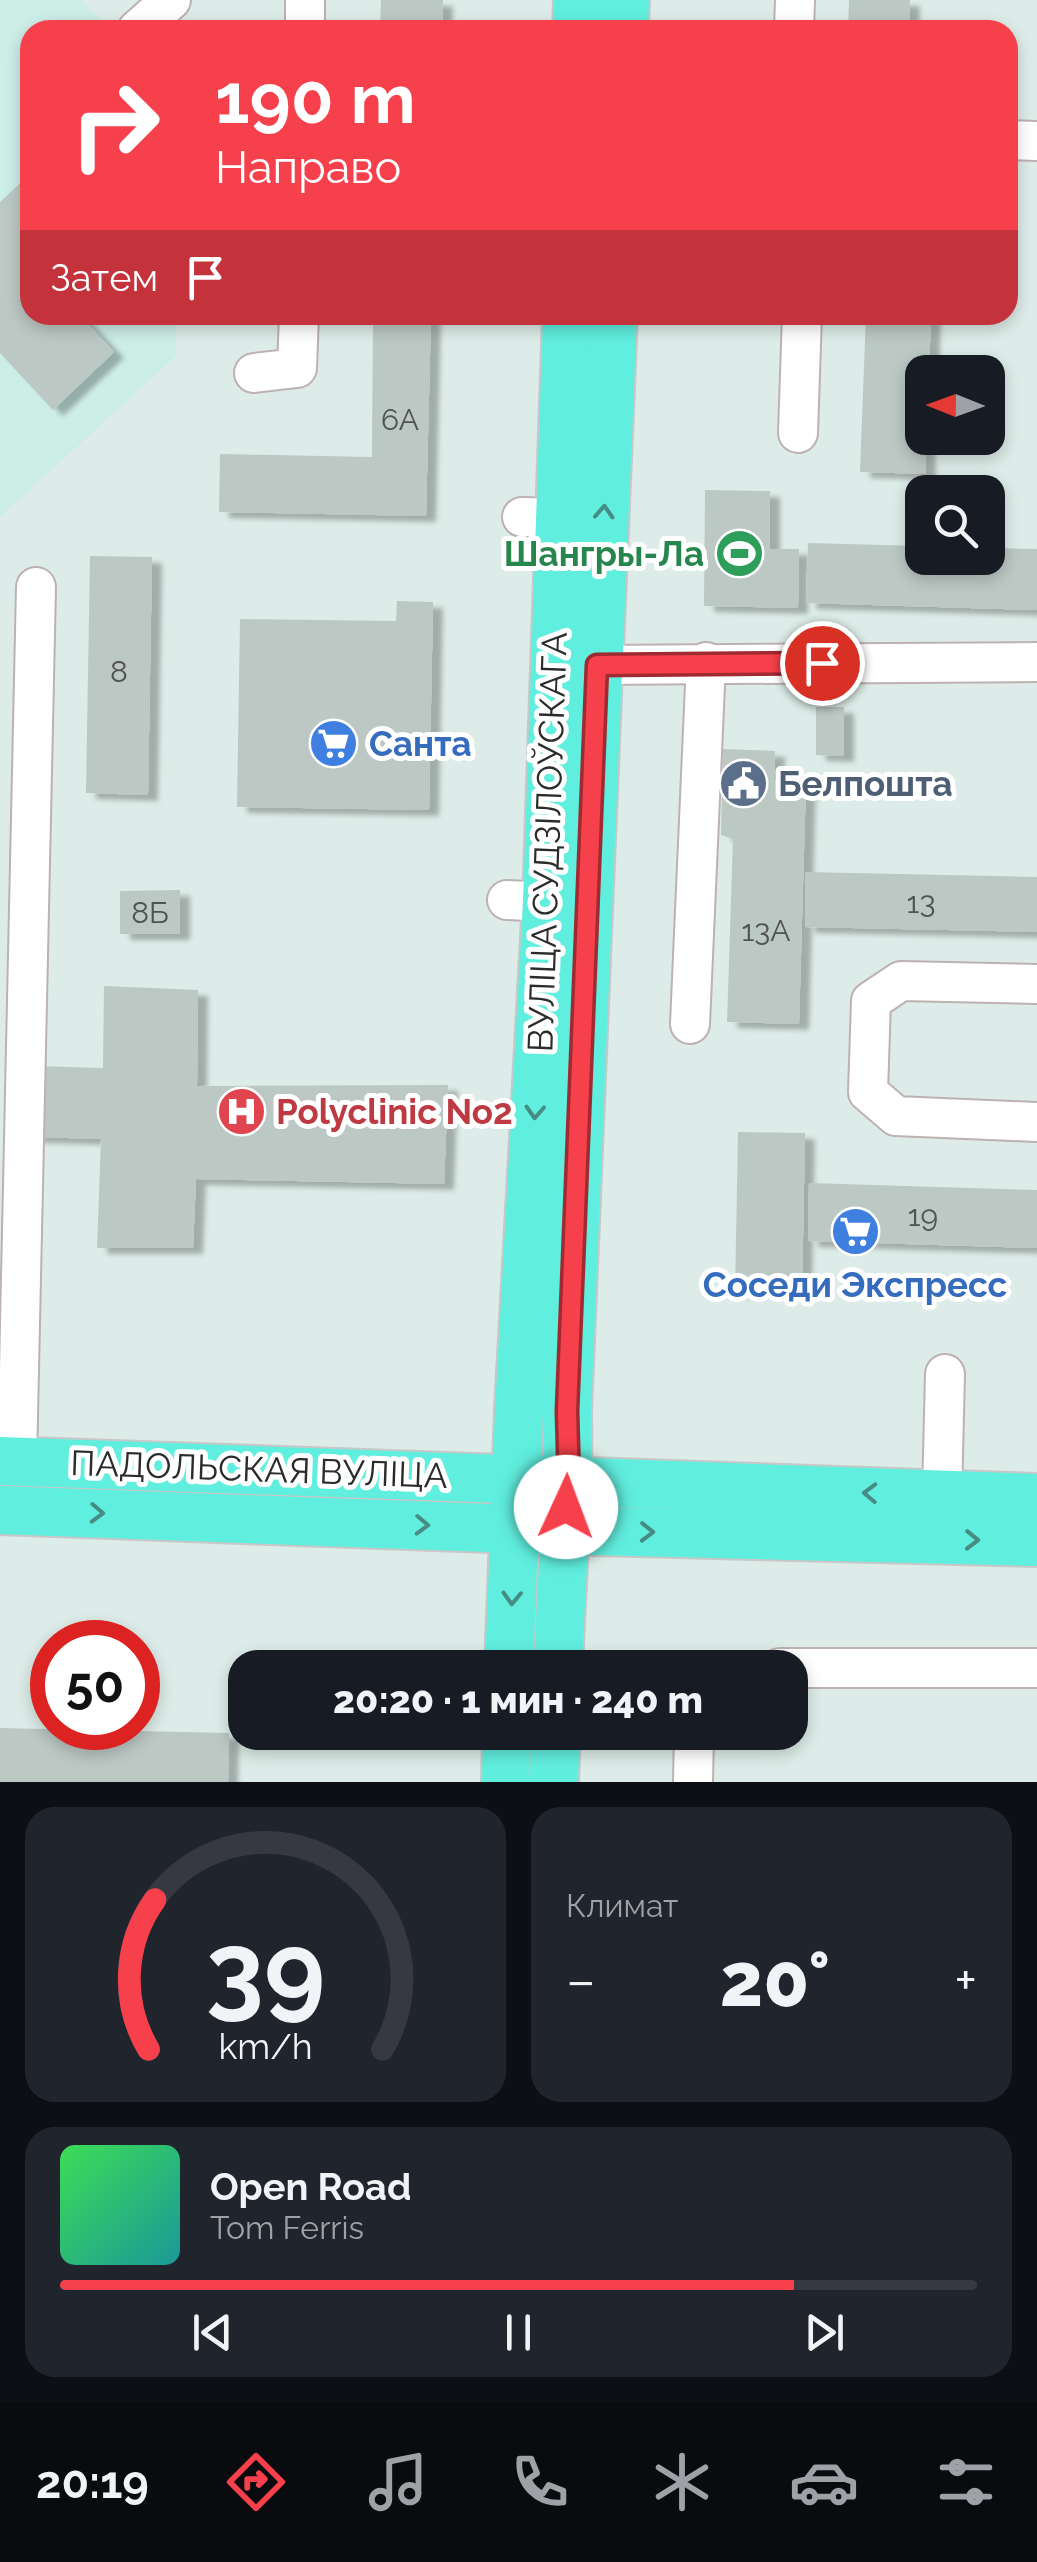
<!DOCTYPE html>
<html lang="ru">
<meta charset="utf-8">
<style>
:root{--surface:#171b24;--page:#20242c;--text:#f1f3f6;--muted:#9ea1a6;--line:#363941;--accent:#f6404b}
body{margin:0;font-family:Raleway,sans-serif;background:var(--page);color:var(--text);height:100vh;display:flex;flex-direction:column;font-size:38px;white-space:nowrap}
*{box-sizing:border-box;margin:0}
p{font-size:32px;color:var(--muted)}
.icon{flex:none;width:55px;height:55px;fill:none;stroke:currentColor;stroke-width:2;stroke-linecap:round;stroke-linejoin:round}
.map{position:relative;height:1782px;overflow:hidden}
.panel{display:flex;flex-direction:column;gap:25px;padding:25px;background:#0d0f14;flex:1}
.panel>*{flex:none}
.top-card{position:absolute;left:20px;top:20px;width:998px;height:305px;border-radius:30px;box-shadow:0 5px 15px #0003;background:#f6404b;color:#fff;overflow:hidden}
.needle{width:65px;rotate:271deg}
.fabs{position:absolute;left:905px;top:355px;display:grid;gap:20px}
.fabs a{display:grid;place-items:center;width:100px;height:100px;border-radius:20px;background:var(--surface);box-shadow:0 5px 15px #0003;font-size:50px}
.speed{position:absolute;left:30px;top:1620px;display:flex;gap:20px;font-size:50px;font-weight:700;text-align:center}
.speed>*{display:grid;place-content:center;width:130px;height:130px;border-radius:50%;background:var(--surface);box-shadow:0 5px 15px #0003;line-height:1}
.speed .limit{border:15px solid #d22;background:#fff;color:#111}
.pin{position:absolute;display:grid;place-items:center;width:85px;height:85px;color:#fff;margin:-42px;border:5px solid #fff;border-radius:50%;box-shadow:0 2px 10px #0007}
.me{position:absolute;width:110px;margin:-55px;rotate:2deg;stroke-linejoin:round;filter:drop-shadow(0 0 8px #0008)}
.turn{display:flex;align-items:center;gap:35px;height:210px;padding:0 30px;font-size:45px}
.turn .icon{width:130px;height:130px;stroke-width:2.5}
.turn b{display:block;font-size:70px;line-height:85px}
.then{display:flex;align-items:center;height:95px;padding:0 30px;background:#0003;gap:20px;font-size:38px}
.big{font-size:75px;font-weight:800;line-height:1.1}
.panel .card{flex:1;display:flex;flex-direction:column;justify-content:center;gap:15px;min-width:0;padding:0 35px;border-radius:30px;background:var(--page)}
.panel .dial{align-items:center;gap:0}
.dial svg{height:260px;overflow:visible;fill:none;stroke:var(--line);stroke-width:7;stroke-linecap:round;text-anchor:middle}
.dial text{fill:var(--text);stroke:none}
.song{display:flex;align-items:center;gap:30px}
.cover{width:120px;height:120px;border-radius:15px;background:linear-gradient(135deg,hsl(130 70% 55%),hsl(180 70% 35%))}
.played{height:10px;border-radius:5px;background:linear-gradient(90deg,var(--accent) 80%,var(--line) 80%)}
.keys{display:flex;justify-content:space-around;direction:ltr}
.heat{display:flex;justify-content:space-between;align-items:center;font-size:55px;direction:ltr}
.panel .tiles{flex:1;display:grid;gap:25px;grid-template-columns:1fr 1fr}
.card:last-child{grid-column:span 2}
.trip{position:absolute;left:228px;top:1650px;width:580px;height:100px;border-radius:30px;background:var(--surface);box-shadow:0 5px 15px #0003;font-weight:800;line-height:100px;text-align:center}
.menu{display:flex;height:160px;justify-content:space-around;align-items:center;background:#090b0e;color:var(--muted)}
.menu .icon{width:70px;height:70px}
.menu .on{color:var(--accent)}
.menu b{font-size:45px;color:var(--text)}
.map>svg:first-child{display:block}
.education{fill:#cdede7}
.building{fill:#bcc8c4;filter:url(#shadow)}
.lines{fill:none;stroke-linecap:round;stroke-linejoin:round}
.minor-casing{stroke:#beb1b1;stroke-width:42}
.major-casing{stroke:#c8c8c8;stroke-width:52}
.minor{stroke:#fff;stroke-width:38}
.major{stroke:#60eede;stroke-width:48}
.oneway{stroke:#468c84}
.route-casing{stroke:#a02a31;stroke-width:25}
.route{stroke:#f6404b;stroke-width:18}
.labels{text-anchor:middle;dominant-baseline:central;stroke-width:10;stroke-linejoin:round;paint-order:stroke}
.number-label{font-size:30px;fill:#4f5251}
.leisure-label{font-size:35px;font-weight:bold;fill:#27864d;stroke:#fff;text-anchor:end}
.shop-label{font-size:35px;font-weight:bold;fill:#366cbe;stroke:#fff;text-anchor:start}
.service-label{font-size:35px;font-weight:bold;fill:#4e5e75;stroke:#fff;text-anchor:start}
.street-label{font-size:35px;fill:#2b2b2b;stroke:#fff}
.health-label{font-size:35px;font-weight:bold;fill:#be3a42;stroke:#fff;text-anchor:start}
</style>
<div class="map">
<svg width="1037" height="1782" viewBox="0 0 1037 1782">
<defs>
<filter id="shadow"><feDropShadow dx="10" dy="6" stdDeviation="2.5" flood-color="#0004"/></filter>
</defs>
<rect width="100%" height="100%" fill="#ddece8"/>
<path class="education" d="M0,0H82L110,30H30V315H176V356L0,517Z"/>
<g class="building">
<path d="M381,0H443L442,30H380Z"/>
<path d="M849,0H910L909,30H848Z"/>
<path d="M30,174V315H80L114,352L53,410L0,353V202Z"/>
<path d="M373,315H431L426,516L219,512L220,454L372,457Z"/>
<path d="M866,315H931L929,372H922L926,474L860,472Z"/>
<path d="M705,490L770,491V549H799L798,608L704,606Z"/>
<path d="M808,543L922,546V558H988V548L1037,549V610L806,603Z"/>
<path d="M90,556L152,557L148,795L86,793Z"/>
<path d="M397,601L433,602L429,810L237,807L240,619L396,621Z"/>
<path d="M816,707H844V756L816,755Z"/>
<path d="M723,749L775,751L774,780L806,781L799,1024L727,1022L733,839L721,835Z"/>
<path d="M805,872L1037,877V932L805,927Z"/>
<path d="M180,890V934H120V891Z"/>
<path d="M104,986L198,990L197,1086L448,1085L444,1184L196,1179L193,1248H97L101,1139L33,1137L35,1066L103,1068Z"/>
<path d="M738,1132L805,1133L802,1292L735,1291Z"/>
<path d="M809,1183L1037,1190V1248L808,1241Z"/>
<path d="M0,1728L229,1733L228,1782H0Z"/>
</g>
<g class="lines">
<defs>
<g id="minor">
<path d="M137,30L171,0"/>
<path d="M305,30V0"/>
<path d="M794,30L795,0"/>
<path d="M1008,140L1037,141"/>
<path d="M254,373L297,368L299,315"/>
<path d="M798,433L802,315"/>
<path d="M522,517L560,518"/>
<path d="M597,665L1037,662"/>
<path d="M507,900L547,902"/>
<path d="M1037,984L901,981L871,1001L868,1092L896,1116L1037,1122"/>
<path d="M690,1024L706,662"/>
<path d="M17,1462L36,587"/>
<path d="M942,1495L945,1374"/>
<path d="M780,1668H1037"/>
<path d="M693,1782L694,1732"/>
</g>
<g id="major">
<path d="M577,30L578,0"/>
<path d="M624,30L625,0"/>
<path d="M0,1461L1037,1498"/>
<path d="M0,1510L515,1529L1037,1542"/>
<path d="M509,1668L519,1410L547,902L567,315"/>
<path d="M558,1668C561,1582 569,1497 567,1411L613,315"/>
<path d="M506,1782L507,1732"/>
<path d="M554,1782L556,1732"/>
</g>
</defs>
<use href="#minor" class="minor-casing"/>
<use href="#major" class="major-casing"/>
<use href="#minor" class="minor"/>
<use href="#major" class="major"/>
</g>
<defs><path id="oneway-chevron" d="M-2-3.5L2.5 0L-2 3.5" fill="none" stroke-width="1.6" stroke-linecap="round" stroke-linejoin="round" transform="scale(2.5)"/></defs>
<g class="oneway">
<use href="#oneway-chevron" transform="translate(604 512) rotate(-87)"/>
<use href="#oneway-chevron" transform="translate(535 1112) rotate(93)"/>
<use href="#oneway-chevron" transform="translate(870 1493) rotate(-178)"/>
<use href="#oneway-chevron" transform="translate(97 1513) rotate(2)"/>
<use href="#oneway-chevron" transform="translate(422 1525) rotate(2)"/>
<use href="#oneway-chevron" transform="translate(647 1532) rotate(1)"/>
<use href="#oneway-chevron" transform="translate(972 1540) rotate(1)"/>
<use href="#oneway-chevron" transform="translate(512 1598) rotate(92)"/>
</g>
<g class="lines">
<defs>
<path id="route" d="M566,1507L569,1484L567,1411L597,665L822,663"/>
</defs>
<use href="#route" class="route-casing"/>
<use href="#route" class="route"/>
</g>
<defs>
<symbol id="stadium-disc" viewBox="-11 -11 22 22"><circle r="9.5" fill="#2e9e5b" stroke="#fff"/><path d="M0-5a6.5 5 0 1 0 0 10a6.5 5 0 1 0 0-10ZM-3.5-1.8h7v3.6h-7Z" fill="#fff"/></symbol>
<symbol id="supermarket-disc" viewBox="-11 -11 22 22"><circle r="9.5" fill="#3f7fe0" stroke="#fff"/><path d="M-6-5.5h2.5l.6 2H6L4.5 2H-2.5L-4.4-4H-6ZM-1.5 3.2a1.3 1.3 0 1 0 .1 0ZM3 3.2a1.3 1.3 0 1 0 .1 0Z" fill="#fff"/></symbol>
<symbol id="civic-disc" viewBox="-11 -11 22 22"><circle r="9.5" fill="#5c6f8a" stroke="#fff"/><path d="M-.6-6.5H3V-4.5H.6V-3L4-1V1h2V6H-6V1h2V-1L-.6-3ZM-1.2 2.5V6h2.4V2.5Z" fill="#fff"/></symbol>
<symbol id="hospital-disc" viewBox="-11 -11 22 22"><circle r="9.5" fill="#e0444e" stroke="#fff"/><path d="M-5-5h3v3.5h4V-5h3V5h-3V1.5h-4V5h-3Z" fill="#fff"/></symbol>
</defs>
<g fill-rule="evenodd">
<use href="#stadium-disc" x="712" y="526" width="55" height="55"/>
<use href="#supermarket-disc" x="306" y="716" width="55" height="55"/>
<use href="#civic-disc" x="716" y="756" width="55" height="55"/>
<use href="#hospital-disc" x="214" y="1084" width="55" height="55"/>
<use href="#supermarket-disc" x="828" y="1204" width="55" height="55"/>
</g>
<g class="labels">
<g class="number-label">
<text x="400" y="419">6А</text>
<text x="119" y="671">8</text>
<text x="921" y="902">13</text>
<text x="150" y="912">8Б</text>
<text x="766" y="930">13А</text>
<text x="923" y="1215">19</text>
</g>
<g class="leisure-label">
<text x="704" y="553">Шангры-Ла</text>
</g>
<g class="shop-label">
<text x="369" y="743">Санта</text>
<text x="855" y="1284" text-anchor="middle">Соседи Экспресс</text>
</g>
<g class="service-label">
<text x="778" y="783">Белпошта</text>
</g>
<g class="street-label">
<text transform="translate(547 842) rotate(-88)">ВУЛІЦА СУДЗІЛОЎСКАГА</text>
<text transform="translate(259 1469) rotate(2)">ПАДОЛЬСКАЯ ВУЛІЦА</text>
</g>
<g class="health-label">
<text x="276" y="1111">Polyclinic No2</text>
</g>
</g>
</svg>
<div class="fabs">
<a><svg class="needle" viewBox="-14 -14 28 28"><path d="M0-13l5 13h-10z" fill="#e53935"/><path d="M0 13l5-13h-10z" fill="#9ea1a6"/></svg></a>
<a><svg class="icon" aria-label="search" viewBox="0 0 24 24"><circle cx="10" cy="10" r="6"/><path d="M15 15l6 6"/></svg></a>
</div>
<div class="speed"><div class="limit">50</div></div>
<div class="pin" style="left:822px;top:663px;background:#d93025"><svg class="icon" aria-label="arrive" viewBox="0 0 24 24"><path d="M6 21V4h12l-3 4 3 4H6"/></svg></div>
<svg class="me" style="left:566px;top:1507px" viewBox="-20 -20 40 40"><circle r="19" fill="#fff"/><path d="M0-13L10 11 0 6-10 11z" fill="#f6404b"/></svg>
<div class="trip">20:20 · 1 мин · 240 m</div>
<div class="top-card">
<div class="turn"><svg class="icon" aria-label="right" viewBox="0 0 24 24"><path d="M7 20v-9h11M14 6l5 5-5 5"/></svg><div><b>190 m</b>Направо</div></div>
<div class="then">Затем<svg class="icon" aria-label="arrive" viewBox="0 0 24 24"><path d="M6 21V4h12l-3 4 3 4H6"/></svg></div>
</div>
</div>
<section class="panel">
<div class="tiles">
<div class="card dial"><svg viewBox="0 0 100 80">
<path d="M14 69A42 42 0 1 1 86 69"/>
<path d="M14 69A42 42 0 0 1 16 23" stroke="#f6404b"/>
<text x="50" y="56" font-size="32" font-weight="700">39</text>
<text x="50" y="72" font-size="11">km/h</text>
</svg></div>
<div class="card"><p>Климат</p>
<div class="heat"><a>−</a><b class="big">20°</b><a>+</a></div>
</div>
<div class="card">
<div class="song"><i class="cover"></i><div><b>Open Road</b><p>Tom Ferris</p></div></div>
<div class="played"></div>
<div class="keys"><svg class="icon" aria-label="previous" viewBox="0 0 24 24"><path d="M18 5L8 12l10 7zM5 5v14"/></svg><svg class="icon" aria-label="pause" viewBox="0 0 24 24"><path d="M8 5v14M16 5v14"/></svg><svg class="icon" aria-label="next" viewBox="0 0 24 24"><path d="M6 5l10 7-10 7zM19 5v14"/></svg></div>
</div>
</div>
</section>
<nav class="menu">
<b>20:19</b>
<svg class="icon on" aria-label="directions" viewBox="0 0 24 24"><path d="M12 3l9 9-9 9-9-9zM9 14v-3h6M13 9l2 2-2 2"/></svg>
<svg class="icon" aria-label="music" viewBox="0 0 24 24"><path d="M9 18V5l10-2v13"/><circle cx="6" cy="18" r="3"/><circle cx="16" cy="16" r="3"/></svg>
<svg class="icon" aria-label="phone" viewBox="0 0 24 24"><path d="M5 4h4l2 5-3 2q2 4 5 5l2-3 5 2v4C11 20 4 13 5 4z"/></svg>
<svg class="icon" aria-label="climate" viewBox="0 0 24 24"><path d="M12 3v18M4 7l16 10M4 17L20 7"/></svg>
<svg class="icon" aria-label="car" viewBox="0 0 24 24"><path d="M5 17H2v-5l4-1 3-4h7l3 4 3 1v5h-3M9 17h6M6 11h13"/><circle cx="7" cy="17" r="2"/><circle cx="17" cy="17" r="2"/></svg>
<svg class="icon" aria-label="filters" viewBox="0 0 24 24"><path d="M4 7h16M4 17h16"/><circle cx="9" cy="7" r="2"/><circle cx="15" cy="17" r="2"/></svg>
</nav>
